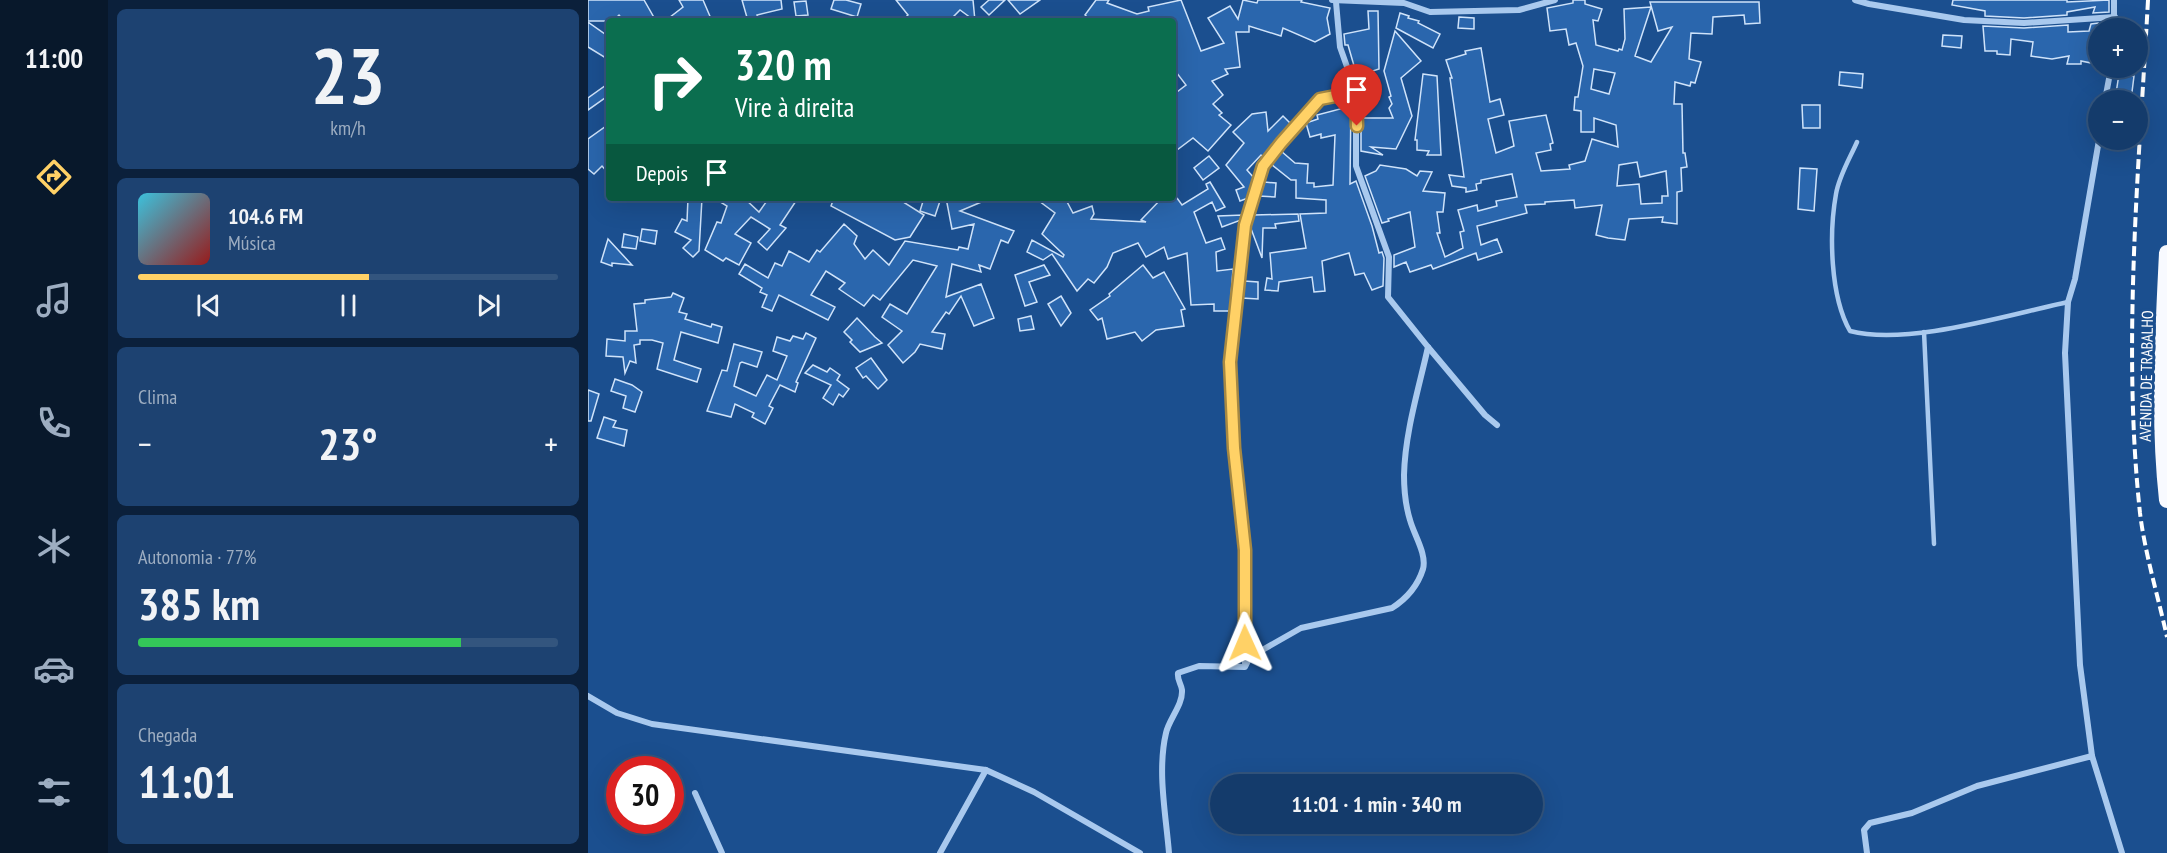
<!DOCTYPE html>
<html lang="pt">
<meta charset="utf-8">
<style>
:root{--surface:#143b6b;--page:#1d4271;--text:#f1f3f6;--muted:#9dadc1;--line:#33557e;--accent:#ffd166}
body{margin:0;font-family:"PT Sans Narrow",sans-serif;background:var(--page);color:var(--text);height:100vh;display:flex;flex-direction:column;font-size:22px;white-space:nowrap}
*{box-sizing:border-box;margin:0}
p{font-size:20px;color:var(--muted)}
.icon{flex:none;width:33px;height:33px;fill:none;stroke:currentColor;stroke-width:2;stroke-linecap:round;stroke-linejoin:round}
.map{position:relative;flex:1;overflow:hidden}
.panel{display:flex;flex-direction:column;gap:9px;padding:9px;background:#0b203b;width:480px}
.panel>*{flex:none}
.top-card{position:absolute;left:18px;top:18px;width:570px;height:183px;border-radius:6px;box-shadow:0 6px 24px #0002,0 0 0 2px var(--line);background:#0b6e4f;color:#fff;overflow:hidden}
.buttons{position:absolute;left:1500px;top:18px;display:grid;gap:12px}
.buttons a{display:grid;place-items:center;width:60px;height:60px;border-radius:50%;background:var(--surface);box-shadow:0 6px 24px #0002,0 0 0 2px var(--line);font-size:30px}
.speed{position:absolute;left:18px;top:756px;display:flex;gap:12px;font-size:30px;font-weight:700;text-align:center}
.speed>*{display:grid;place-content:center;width:78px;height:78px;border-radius:50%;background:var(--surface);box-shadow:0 6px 24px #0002,0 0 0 2px var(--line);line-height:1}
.speed .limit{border:9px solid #d22;background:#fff;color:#111}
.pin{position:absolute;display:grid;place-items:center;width:51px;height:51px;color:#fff;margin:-62px -26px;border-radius:50% 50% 50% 0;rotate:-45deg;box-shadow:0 0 6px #0007}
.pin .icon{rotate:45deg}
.me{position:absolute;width:66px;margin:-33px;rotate:359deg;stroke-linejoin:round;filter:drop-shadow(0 0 4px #0008)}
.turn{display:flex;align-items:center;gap:21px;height:126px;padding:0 30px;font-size:27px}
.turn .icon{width:78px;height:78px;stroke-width:2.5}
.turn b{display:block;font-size:42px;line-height:51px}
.then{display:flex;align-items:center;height:57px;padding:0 30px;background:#0003;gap:12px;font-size:22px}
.big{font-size:45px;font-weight:700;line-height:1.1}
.panel .card{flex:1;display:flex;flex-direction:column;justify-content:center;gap:9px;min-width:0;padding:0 21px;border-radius:9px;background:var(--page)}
.panel .dial{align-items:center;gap:0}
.dial b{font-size:78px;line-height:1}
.song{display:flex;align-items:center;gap:18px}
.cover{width:72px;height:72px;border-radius:9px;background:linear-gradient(135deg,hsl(190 70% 55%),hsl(0 70% 35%))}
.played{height:6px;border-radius:3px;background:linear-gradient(90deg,var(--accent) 55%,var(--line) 55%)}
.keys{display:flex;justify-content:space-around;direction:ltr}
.heat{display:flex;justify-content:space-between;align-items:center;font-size:33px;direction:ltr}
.charge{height:9px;border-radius:4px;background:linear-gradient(90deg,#34c759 77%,var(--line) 0)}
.trip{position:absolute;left:622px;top:774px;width:333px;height:60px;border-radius:30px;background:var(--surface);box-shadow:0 6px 24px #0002,0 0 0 2px var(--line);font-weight:700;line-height:60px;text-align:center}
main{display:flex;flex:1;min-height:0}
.tab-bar{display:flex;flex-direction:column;width:108px;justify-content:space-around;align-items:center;background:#08182b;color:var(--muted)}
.tab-bar .icon{width:42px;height:42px}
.tab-bar .current{color:var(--accent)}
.tab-bar b{font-size:27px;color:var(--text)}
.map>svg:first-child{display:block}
.building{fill:#2a66ad;stroke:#cfe3fa;stroke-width:1.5;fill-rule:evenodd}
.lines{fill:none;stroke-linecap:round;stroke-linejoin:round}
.service{stroke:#a9c9ee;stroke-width:4.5}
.minor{stroke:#a9c9ee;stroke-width:6}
.trunk{stroke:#f8faff;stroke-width:16}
.rail{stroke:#fff;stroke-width:4;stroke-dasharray:10 4.5;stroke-linecap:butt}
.route-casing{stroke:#a68842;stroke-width:15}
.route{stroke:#ffd166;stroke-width:10}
.labels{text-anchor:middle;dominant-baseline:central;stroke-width:6;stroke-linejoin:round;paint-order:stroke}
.street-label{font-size:16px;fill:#fff;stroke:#1b4f8f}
</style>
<main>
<nav class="tab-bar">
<b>11:00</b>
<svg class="icon current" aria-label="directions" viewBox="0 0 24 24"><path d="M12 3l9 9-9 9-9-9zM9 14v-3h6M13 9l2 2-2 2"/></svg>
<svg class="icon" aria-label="music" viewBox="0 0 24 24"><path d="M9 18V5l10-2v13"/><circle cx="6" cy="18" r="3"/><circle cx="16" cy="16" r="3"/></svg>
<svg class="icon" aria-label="phone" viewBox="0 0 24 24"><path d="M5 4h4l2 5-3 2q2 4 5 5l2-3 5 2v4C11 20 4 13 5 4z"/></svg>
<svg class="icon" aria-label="climate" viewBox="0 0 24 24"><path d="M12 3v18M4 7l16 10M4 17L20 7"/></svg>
<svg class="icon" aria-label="car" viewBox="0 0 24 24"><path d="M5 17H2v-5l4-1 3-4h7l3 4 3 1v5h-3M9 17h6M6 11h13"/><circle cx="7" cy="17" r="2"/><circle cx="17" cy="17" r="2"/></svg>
<svg class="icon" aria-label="filters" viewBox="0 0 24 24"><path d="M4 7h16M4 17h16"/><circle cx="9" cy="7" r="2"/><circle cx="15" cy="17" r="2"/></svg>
</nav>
<section class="panel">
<div class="card dial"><b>23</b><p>km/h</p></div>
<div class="card">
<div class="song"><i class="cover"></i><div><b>104.6 FM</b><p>Música</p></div></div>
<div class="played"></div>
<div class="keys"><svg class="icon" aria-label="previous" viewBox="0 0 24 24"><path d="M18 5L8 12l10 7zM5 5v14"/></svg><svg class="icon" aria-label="pause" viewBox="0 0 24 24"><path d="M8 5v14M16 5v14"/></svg><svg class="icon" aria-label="next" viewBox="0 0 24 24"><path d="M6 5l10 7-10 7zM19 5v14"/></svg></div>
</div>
<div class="card"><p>Clima</p>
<div class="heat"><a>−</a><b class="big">23°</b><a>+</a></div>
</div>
<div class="card"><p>Autonomia · 77%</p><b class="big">385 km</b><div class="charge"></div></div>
<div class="card"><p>Chegada</p><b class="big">11:01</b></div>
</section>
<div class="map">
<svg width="1579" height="853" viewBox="0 0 1579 853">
<rect width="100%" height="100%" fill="#1b4f8f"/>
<g class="building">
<path d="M0,0H56L68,21H36L31,15L25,21H0Z"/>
<path d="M91,0H115L124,21H77L95,7Z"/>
<path d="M154,0H193L194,9L169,15L171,21H160Z"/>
<path d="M246,0H258L273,4L269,17L243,9Z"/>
<path d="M308,0H385L387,21L372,10L365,17L352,21H313L320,15Z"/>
<path d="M401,0H417L401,15L393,7Z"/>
<path d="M420,0H452L432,14Z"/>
<path d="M508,0H521L519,3L549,14L561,11L560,7L593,0L613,51L636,43L620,18L642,6L650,19L655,0L669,3L670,0H714L713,2L742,8L739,18L742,34L727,42L695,28L693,36L661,26V32H648L652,67L637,69L640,74L624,81L635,95L625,104L634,113L631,115L643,125L620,151L605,138L585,153V95L598,85L585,68V21H504L497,15Z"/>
<path d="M985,0H997V4L1014,9L1010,21L1005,20L1008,45L1030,51L1031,49L1034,50L1037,39L1036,9L1063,7L1047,56L1063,62L1084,27L1070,31L1062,2H1171L1172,23L1157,24L1156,15L1125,17L1124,34L1103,33L1101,59L1113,62L1107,83L1103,82L1102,86L1087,82L1086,104H1094L1095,153H1097L1099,167L1093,168L1094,191L1089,192V224L1074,222L1075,217L1041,219L1037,240L1020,238L1008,235L1014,205L987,208L986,200L957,202V204L937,205L939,213L889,226L893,245L909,239L914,252L890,260L888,253L845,269L843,265L822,272L818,262L806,267V255L827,247L822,212L800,219L801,221L794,223L777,176L788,171L792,165L818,169L829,176L832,171L844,172L835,191L857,193L855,212H849L852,233H849L857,257L875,248L872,232L876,231L870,210L889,205L890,211L909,206L908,201L929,197L924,174L893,180V183L888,184L889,190L878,192V188L864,186L861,175L876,177L862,78H864L858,60L878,54L877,51L893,48L902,102L912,99L916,115L900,119L908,153L926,146L921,121L958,115L965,143L962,144L963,150L948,153L953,171L982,169L981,165L997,161L1004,139L1030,147L1028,125L1006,118V132H993V111L986,110L987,97H990L995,66L988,43L981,45L978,29L962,31L959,8L985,3ZM1006,69L1027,73L1021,94L1003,89ZM1049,162L1052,177L1078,171L1080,196H1074V203L1053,204L1051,184L1029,186L1031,165Z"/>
<path d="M1365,0H1479V2L1521,0V12L1505,13L1507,7L1479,12V15L1436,18L1397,16V11L1364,5Z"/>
<path d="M218,1L220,15L208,16L206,2Z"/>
<path d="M780,11H790L791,69L769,76L760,45H757L756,34L781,29Z"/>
<path d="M812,13L821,16L820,18L831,21L830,23L852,34L845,48L808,28Z"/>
<path d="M871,17L886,18V29L870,28Z"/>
<path d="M0,22L21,37V60L0,47Z"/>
<path d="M1510,23L1508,64L1493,61V64H1479L1481,56L1464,59L1443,56L1445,42L1423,39L1422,55L1409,54V51H1397L1395,26L1436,28L1480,25V32L1501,31L1503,24Z"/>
<path d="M807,31L833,61L813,78L824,116L808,149L783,147L795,155L773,151V118H805L801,108L804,104L801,97L803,96L796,71Z"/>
<path d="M1355,35L1374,36L1373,48L1354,46Z"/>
<path d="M1252,72L1275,74L1274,88L1251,85Z"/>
<path d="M835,74L849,76L853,155H839L841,151L829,150V140H827Z"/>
<path d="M1531,74L1546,76L1543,100H1527Z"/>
<path d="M21,83V95L0,110V98Z"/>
<path d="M763,98L762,184L768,181L784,226L791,253L794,252L796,258L795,286L784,290L776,273L767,275L761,253L734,261L737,291L726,292L724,277L691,282L690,291L677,290L679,278L684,279L682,253L718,248L712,214L738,213V200L708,198V180H703L683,164L693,151L707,163L720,164L719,183H726V187L745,185L747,135L733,138V134L722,137L718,123L730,119L729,115L756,108L755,100Z"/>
<path d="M1214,105H1232V128H1215Z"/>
<path d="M678,112L680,131L695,116L703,124L675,157L673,155L659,170L666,178L660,198L652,201L648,190L656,187L638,165L656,143L645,132L664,114Z"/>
<path d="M21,124V174L14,166L6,174L0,169V139Z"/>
<path d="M621,156L631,168L615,180L606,168Z"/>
<path d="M1212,168L1229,169L1226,211L1210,209Z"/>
<path d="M622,182L637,207L628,211L624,202L606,212L618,243L633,238L637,249L628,252L629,271L645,269L642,311H626V304L603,305L599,253L580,259L576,247L558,257L550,243L525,253L519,267L506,283L500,279L489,291L464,254L455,260L439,252L444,240L475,257L476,255L454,234L467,213L447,198H477L485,213L504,206L506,214L503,219L558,222L553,220L574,198H589L594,205L620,189L618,184Z"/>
<path d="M676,182L688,183L687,197L671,196Z"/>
<path d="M100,198H114L111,251L105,257L95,248L103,240L87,232L94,219L99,221Z"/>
<path d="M126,198H156L171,212L181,198H210L192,225L198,228L179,250L170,242L182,229L163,217L147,234L163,243L151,265L138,258L135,261L117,250L129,222L133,223L139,206Z"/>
<path d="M246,198H309L336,215L322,237L307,240L243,206Z"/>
<path d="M336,198L352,201L347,216L332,211Z"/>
<path d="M358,198H403L372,211L426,231L420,243L413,240L402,269L391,265L393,272L364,264L358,297L393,284L406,318L386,326L373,296L361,314L358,312L344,332L357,334L354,349L332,344L327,352L315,363L300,345L314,331L294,317L302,304L319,314L349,266L325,260L292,300L285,295L276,306L251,289L257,283L238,271L223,295L247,307L240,320L191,295L184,311L174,307L179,295L172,292L174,288L151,274L157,264L180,278L187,263L194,266L201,251L221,262L229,250L232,252L256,224L269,236L266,244L277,259L285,250L301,265L317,241L370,250L371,247L380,249L386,224L364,229Z"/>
<path d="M710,214L711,221L687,224L688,228H675L674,258L662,226L666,215Z"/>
<path d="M655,215L653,220L634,227L630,216Z"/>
<path d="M54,229L69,231L67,244L52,241Z"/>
<path d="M36,234L50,237L48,249L34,247Z"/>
<path d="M20,239L44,265L24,263V266L13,262Z"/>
<path d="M456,265L462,275L441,282L449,302L437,306L427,275Z"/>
<path d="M555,265L565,278L576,272L597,309L593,310L596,326L568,330L554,341L547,332L519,339L514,318L510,320L502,310L522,296L521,294Z"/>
<path d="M656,281L670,282V299L654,298Z"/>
<path d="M85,293L96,298L91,312L99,314L97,319L123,327L124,324L134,327L130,343L93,332L86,360L113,369L109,382L69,369L75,343L64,340H52V344L46,345L48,363L42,361L37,373L35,357L18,356L19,339L37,341V331H49L46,304L57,303V300L83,297Z"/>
<path d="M473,296L483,313L473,326L460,304Z"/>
<path d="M443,316L446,329L432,331L430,319Z"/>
<path d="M269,318L287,337L294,343L272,352L262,342L264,340L256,332Z"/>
<path d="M218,333L228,338L208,382L210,383L207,392L192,385L181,406L185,408L177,424L164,417L166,413L147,404L143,417L119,411L134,370L139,371L146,344L174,352L169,367L154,362L152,363L146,386L168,396L179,375L189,380L199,356L185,351L189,337L202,341L205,336L215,339Z"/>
<path d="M283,358L299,380L290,389L278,376L275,378L268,368Z"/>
<path d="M225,365L239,372L242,368L252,375L249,380L261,389L255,397L251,394L245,405L235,398L243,385L217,373Z"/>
<path d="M27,379L44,385L54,392L47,412L35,408L38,396L23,391Z"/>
<path d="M0,390L11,394L3,421H0Z"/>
<path d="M16,417L28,421L25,427L39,430L36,446L9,438Z"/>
</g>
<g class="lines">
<g class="service">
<path d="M1269,142C1262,158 1251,176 1248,194C1241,233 1242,296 1262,331C1320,346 1419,315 1480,302"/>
<path d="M1336,332L1346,544"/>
</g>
<g class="minor">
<path d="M744,0L816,3L842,12L931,10L967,0"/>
<path d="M1267,0L1281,4L1376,20L1436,23L1527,17"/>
<path d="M1526,0V28"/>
<path d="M748,2L752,47L768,92V166L801,257L800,297L840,347L897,415L909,425"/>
<path d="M1517,100L1523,68"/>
<path d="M657,664V550L646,448L642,362L657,225L675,166L693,143L732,99L768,92"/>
<path d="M0,696L29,713L64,724L398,770L446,792L552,853"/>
<path d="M1504,756L1492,665L1477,353L1480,302L1487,279L1511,140"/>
<path d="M107,793L134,853"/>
<path d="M352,853L398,770"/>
<path d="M581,853C578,815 569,771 578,733C581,719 595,705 594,690C593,683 589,680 590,673L611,666L657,667L662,657L713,628L804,608C818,599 830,585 835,569C839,554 826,535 822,520C818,507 816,488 816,475C817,432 831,388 840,347"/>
<path d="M1279,853L1276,830L1282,823L1324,813L1389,786L1504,756L1534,853"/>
</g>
<path class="trunk" d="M1579,253C1575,335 1570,418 1579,500"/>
<path class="rail" d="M1560,0C1551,168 1534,346 1552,513C1557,554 1570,596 1579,637"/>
</g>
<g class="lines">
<defs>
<path id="route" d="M657,643V550L646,448L642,362L657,225L675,166L693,143L732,99L768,92L769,126"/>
</defs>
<use href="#route" class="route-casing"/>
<use href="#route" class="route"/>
</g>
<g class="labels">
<g class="street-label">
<text transform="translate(1558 376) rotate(-89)">AVENIDA DE TRABALHO</text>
</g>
</g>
</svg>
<div class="buttons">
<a>+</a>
<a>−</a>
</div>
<div class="speed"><div class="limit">30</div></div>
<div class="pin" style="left:769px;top:126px;background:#d93025"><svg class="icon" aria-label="arrive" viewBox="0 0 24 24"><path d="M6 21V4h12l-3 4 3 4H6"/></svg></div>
<svg class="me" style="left:657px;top:643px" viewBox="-20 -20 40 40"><path d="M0-17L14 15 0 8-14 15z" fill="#ffd166" stroke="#fff" stroke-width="4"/></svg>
<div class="trip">11:01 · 1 min · 340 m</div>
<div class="top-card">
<div class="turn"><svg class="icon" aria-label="right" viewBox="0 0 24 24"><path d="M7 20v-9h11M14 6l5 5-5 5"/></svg><div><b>320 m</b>Vire à direita</div></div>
<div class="then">Depois<svg class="icon" aria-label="arrive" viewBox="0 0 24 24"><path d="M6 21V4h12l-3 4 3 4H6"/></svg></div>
</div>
</div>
</main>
